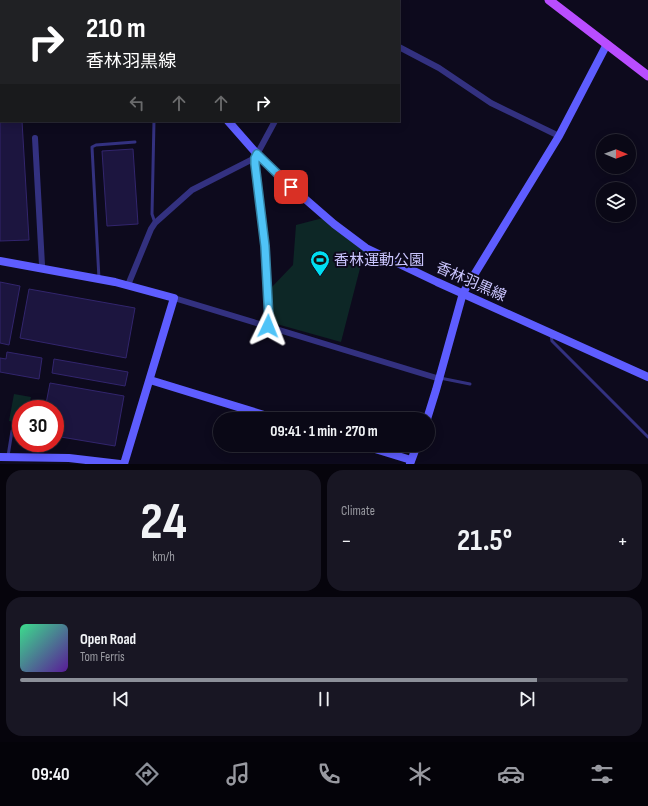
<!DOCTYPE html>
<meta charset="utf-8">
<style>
:root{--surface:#0a0816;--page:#181623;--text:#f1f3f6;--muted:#999aa1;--line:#2a2935;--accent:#8c9099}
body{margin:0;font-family:"Sofia Sans Condensed","Noto Sans JP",sans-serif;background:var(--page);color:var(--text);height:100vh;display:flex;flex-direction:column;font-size:15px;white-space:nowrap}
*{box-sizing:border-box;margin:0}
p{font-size:13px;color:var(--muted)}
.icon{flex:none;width:22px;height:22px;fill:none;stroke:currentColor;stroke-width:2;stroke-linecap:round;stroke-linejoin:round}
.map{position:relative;height:464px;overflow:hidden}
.drawer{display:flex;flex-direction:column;gap:6px;padding:6px;background:#06040c;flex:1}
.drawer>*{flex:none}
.banner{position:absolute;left:0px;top:0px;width:400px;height:122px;box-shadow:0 2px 10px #0003,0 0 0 1px var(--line);background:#202124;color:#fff;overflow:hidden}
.needle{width:26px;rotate:91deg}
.tools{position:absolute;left:596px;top:134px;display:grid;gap:8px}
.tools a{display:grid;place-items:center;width:40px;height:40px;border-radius:50%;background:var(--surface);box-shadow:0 2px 10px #0003,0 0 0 1px var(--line);font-size:20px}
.speed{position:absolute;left:12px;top:400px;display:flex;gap:8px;font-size:20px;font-weight:700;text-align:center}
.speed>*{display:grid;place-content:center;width:52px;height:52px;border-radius:50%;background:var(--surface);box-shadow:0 2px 10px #0003,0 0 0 1px var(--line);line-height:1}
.speed .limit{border:6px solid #d22;background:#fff;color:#111}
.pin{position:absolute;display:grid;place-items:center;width:34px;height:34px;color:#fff;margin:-17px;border-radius:8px;box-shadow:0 2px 6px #0006}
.me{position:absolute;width:44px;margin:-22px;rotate:2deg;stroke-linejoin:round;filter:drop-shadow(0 0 3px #0008)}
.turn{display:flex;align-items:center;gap:14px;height:84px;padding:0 20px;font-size:18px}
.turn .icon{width:52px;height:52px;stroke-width:2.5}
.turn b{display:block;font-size:28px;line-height:34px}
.lanes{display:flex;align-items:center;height:38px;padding:0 20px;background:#0003;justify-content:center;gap:20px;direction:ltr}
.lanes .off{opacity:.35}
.big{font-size:30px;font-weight:700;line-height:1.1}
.drawer .tile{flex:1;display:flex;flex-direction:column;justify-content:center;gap:6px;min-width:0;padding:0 14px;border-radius:16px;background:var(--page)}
.drawer .dial{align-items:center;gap:0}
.dial b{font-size:52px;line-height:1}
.song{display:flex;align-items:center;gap:12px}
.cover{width:48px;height:48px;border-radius:6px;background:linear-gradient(135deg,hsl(150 70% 55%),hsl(270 70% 35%))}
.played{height:4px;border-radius:2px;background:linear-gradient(90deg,var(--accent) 85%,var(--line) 85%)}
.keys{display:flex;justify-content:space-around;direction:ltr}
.heat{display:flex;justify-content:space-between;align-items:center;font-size:22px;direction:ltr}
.drawer .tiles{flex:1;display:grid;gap:6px;grid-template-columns:1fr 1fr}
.tile:last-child{grid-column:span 2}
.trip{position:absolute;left:213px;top:412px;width:222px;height:40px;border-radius:20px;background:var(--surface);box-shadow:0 2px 10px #0003,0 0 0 1px var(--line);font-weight:700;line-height:40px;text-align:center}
.tabs{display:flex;height:64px;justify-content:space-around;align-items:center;background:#040309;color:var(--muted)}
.tabs .icon{width:28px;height:28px}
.tabs .current{color:var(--accent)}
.tabs b{font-size:18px;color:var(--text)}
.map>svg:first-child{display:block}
.green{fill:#0d2726}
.building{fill:#1c153f;stroke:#32256d}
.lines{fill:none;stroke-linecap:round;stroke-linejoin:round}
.lane{stroke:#333180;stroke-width:3}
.street{stroke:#333180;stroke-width:6}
.secondary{stroke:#5e5dff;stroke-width:8}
.primary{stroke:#b94dff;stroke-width:9}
.route-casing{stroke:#337fa1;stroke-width:10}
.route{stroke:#4fc3f7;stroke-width:7}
.labels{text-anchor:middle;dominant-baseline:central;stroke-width:4;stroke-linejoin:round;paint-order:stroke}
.poi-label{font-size:15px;fill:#cbc6ff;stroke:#0d0a1d;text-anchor:start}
.street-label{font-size:15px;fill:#cbc6ff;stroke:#0d0a1d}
</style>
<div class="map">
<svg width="648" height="464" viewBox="0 0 648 464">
<rect width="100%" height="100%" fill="#0d0a1d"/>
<g class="green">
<path d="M323,218L365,249L341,342L273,323L271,288L293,265L296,225Z"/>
<path d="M14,394L31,397L28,409H21V424L9,421Z"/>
</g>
<g class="building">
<path d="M0,121H22L29,240L0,241Z"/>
<path d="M133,149L138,224L107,226L102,151Z"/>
<path d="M0,282L20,286L9,345L0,343Z"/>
<path d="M29,289L135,308L126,358L20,338Z"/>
<path d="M7,352L42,358L39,379L0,372V358L6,359Z"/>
<path d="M54,359L128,372L125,386L52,373Z"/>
<path d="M50,383L124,396L115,446L55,436V409H45Z"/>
</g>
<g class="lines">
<g class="lane">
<path d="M26,0V1"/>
<path d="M173,1V0"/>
<path d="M154,121L152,214L155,223"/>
<path d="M99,279L92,147L96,145L135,142"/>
<path d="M551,335L552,341L648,437"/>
<path d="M440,378L470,384"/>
<path d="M8,456L12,431L21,433"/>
</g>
<g class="street">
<path d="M339,1L340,0"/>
<path d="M399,47L439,68L491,103L559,136"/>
<path d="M35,138L42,265L41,269"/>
<path d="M255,158L265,246L269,320L268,326"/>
<path d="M128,285L151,229L155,223L192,190L255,158L275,121"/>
<path d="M174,298L440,379"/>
</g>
<g class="secondary">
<path d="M110,0L111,1"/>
<path d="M228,121L257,154L281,178L334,224L366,248L437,282L648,377"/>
<path d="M0,261L115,282L174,298L124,464"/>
<path d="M150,380L277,419"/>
<path d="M427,419L436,390L463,293L559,136L607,44"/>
<path d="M362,445L411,460"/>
<path d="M0,457L69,458L120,464"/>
<path d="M410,464L417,445"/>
</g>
<path class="primary" d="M549,0L648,76"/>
</g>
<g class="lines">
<defs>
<path id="route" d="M268,326L269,320L265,246L255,164V158L257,154L291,187"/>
</defs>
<use href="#route" class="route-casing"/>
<use href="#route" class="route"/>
</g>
<defs>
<symbol id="stadium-pin" viewBox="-11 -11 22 30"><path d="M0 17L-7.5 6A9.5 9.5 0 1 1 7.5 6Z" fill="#00ddf1" stroke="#0d0a1d"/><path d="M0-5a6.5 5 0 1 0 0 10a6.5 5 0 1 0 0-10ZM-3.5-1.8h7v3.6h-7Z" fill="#111"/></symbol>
</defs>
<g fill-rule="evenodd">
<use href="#stadium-pin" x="309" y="249" width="22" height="30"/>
</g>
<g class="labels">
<g class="poi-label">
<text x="334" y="260">香林運動公園</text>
</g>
<g class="street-label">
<text transform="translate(471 282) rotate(24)">香林羽黒線</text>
</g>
</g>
</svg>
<div class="tools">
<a><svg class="needle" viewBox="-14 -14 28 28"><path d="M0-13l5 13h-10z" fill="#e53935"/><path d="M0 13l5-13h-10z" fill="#999aa1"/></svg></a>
<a><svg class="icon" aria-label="layers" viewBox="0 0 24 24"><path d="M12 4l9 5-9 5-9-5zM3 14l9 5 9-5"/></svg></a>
</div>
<div class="speed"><div class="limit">30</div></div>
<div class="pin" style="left:291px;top:187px;background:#d93025"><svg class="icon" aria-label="arrive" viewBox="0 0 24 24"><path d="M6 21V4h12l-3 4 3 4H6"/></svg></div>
<svg class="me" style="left:268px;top:326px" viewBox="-20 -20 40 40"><path d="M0-17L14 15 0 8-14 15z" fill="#4fc3f7" stroke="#fff" stroke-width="4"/></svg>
<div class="trip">09:41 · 1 min · 270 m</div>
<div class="banner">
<div class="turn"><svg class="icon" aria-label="right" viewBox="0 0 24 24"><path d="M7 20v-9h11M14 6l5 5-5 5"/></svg><div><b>210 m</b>香林羽黒線</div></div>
<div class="lanes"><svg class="icon off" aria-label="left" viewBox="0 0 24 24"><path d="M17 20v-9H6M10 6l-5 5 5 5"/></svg><svg class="icon off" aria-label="ahead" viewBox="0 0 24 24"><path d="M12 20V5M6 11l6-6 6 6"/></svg><svg class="icon off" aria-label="ahead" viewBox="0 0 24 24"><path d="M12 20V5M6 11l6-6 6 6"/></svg><svg class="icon" aria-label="right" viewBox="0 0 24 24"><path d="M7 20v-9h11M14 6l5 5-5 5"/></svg></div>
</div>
</div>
<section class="drawer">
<div class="tiles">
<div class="tile dial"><b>24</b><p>km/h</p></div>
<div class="tile"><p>Climate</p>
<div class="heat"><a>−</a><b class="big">21.5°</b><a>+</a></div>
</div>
<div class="tile">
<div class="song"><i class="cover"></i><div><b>Open Road</b><p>Tom Ferris</p></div></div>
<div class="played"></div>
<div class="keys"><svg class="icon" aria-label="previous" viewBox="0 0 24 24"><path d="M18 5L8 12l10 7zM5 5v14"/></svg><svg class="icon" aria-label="pause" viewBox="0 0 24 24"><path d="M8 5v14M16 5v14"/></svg><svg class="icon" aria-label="next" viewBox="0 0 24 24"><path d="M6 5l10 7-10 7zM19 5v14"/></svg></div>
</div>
</div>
</section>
<nav class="tabs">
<b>09:40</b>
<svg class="icon current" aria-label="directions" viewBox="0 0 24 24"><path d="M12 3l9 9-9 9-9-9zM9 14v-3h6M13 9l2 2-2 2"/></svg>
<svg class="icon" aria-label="music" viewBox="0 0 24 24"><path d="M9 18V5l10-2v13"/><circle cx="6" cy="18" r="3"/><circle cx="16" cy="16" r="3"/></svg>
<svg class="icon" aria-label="phone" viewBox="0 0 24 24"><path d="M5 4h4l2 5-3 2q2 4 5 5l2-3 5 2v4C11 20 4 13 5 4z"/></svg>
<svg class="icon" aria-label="climate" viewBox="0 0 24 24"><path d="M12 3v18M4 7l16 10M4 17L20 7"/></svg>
<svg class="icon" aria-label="car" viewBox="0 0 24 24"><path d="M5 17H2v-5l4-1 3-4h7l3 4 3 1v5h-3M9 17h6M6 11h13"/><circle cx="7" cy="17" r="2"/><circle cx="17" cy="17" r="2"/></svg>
<svg class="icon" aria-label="filters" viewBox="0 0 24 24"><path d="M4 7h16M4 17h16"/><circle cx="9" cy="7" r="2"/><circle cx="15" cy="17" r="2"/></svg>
</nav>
